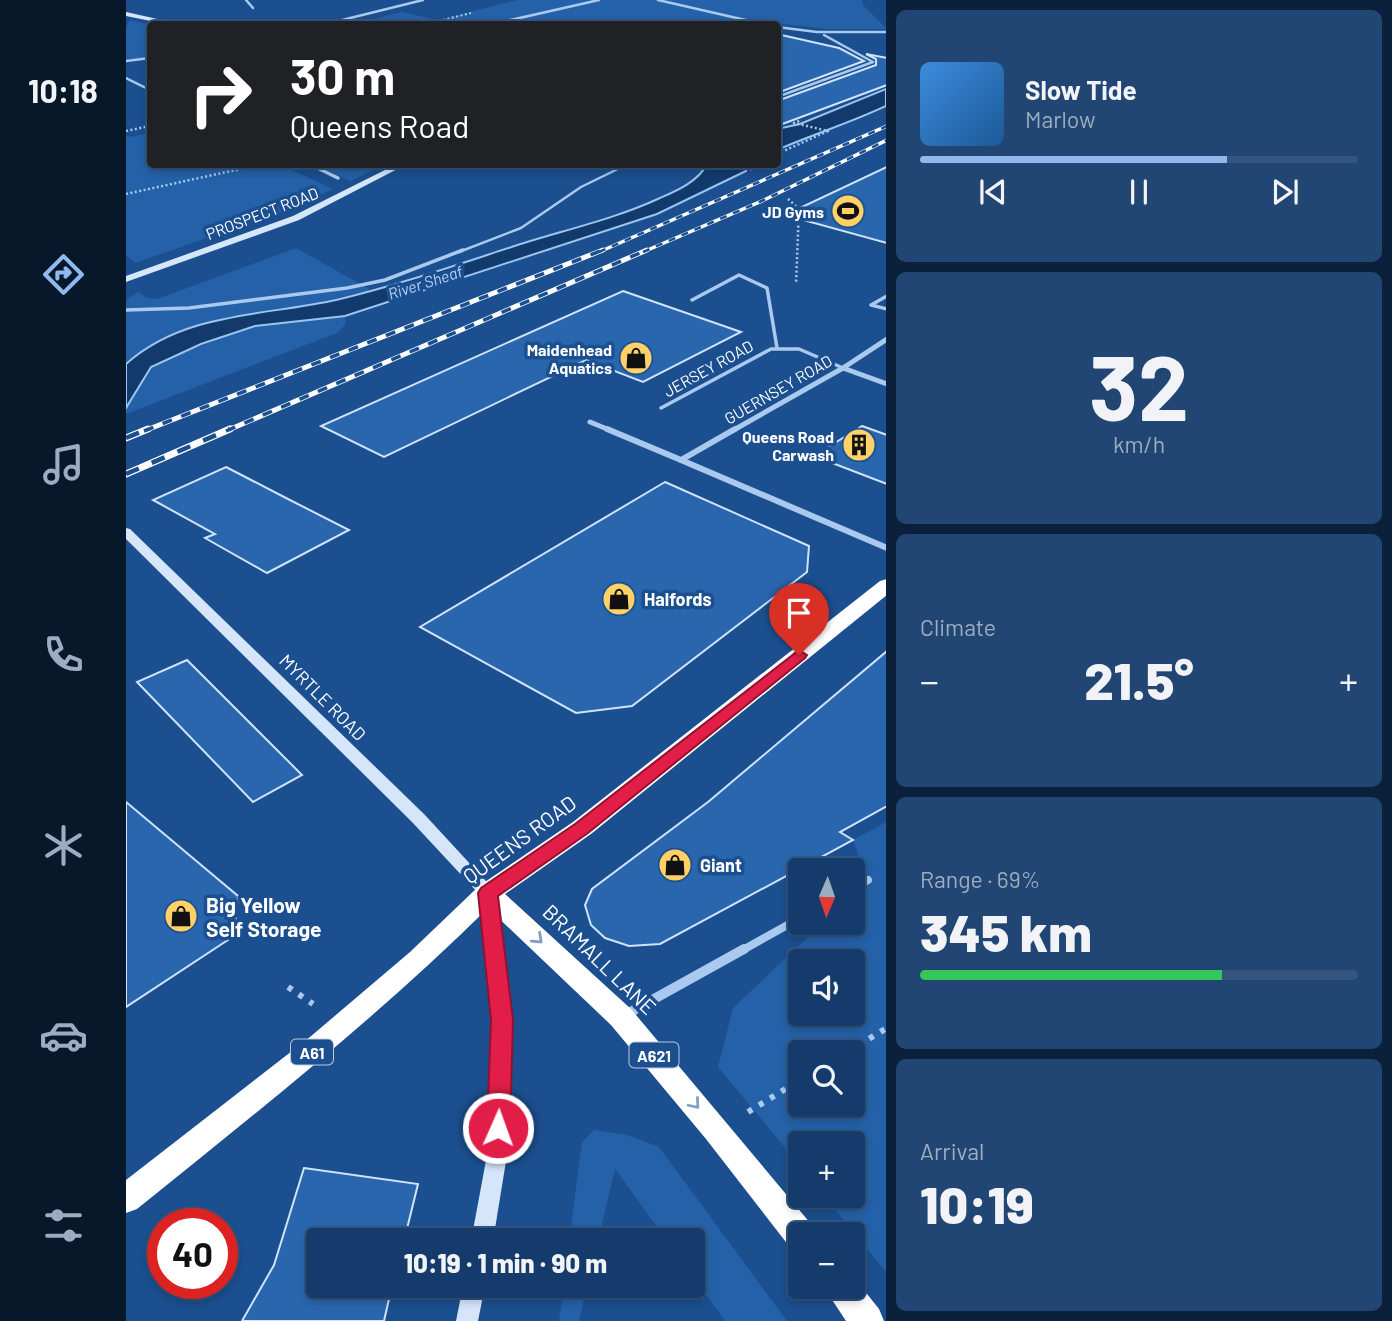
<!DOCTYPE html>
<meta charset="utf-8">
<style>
:root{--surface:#143b6b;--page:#214673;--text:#f1f3f6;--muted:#9dadc1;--line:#33557e;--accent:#90b9f0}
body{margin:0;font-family:Barlow,sans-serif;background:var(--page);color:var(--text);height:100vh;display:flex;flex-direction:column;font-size:26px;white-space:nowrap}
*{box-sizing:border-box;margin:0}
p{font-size:23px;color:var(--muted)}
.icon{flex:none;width:38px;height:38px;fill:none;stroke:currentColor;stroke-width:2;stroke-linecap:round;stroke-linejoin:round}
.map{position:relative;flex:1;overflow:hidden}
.sheet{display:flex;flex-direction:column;gap:10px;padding:10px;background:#0b203b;width:506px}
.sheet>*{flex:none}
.guide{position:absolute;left:21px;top:21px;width:634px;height:147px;border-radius:7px;box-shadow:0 4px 10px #0003,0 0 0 2px var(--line);background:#202124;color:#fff;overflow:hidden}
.needle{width:46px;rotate:182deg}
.fabs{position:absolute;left:662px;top:858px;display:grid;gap:14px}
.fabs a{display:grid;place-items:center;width:77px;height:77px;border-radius:7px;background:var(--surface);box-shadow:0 4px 10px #0003,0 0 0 2px var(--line);font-size:35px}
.speed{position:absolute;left:21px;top:1208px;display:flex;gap:14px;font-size:35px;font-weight:700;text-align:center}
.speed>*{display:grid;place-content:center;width:91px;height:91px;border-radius:50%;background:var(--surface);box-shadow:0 4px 10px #0003,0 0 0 2px var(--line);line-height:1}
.speed .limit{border:10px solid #d22;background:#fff;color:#111}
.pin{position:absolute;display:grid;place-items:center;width:60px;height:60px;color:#fff;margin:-72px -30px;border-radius:50% 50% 50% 0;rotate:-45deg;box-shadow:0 0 7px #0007}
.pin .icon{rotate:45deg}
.me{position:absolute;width:77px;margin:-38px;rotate:2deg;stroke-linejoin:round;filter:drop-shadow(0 0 5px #0008)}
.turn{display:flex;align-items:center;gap:24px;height:147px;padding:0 28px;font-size:32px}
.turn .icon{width:91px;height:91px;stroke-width:2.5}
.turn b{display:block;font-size:49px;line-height:60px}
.big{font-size:52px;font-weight:800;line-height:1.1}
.sheet .widget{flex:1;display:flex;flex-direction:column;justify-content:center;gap:10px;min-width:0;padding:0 24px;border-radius:10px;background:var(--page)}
.sheet .dial{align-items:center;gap:0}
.dial b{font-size:91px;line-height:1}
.song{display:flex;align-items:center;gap:21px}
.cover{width:84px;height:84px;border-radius:10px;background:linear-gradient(135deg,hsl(210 70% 55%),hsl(210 70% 35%))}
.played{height:7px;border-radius:4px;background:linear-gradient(90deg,var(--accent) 70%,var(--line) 70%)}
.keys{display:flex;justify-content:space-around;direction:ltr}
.heat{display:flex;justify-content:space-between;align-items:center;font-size:38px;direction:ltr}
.charge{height:10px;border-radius:5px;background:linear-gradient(90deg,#34c759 69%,var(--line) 0)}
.trip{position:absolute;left:180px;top:1228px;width:399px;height:70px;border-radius:7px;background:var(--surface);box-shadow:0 4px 10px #0003,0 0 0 2px var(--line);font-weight:800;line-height:70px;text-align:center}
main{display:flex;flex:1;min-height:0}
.tabs{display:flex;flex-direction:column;width:126px;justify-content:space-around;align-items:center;background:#08182b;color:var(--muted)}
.tabs .icon{width:49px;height:49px}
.tabs .current{color:var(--accent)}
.tabs b{font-size:32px;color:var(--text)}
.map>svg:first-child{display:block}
.green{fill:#2461a8;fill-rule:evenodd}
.water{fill:#123a6d;stroke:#9cc4f0;stroke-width:2}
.building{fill:#2a66ad;stroke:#cfe3fa;stroke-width:2}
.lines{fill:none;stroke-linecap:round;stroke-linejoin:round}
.path-far2{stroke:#a9c9ee;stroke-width:2;stroke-dasharray:2 2.5;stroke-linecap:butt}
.path-far1{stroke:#a9c9ee;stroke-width:2.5;stroke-dasharray:2 2.5;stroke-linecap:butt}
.path{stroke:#a9c9ee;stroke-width:6;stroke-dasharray:5 8;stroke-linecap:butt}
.lane-far1{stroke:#a9c9ee;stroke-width:2.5}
.lane{stroke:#a9c9ee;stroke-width:3.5}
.street-far5{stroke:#a9c9ee;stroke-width:2.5}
.street-far4{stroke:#a9c9ee;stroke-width:3.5}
.street-far3{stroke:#a9c9ee;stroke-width:5}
.street-far2{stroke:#a9c9ee;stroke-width:6}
.street-far1{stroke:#a9c9ee;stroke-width:8}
.street{stroke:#a9c9ee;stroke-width:10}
.secondary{fill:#d6e6fa;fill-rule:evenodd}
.highway{fill:#fff;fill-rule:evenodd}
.rail-far2-casing{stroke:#fff;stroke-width:3.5}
.rail-far1-casing{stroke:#fff;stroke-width:5}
.rail-casing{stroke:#fff;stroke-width:7}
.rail-far2{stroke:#1b4f8f;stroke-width:2.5;stroke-dasharray:7;stroke-linecap:butt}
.rail-far1{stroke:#1b4f8f;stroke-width:3.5;stroke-dasharray:10;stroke-linecap:butt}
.rail{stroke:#1b4f8f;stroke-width:4.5;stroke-dasharray:14;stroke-linecap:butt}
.oneway{stroke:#829ec1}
.route{fill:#e11d48;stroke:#92132f;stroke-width:2}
.labels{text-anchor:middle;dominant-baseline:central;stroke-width:7;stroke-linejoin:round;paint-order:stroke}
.far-poi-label{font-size:16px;font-weight:bold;fill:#fff;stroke:#1b4f8f;text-anchor:end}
.far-street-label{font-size:16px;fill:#fff;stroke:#1b4f8f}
.far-water-label{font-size:16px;font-style:italic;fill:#b5d3f5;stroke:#1b4f8f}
.shield{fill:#1b4f8f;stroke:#bbcadd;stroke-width:2}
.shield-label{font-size:16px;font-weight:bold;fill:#fff}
.poi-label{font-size:18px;font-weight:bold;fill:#fff;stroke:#1b4f8f;text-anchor:start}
.street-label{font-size:18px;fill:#fff;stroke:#1b4f8f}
.near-street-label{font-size:21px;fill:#fff;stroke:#1b4f8f}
.near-poi-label{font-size:21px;font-weight:bold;fill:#fff;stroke:#1b4f8f;text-anchor:start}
</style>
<main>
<nav class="tabs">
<b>10:18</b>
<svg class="icon current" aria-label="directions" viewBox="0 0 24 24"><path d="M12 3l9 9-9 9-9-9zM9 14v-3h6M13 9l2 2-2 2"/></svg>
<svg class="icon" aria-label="music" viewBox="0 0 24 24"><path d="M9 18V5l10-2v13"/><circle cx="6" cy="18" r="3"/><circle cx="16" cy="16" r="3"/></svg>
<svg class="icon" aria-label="phone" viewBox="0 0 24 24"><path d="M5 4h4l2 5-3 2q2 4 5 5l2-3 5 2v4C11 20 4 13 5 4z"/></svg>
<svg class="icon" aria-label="climate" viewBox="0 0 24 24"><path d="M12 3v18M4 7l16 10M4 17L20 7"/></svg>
<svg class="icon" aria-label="car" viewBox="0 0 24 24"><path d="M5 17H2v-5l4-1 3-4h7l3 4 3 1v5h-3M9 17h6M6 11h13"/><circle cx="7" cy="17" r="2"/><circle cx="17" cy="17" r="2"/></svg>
<svg class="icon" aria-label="filters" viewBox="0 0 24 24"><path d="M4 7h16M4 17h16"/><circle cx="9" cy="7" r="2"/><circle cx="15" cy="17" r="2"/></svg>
</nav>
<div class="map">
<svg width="761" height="1321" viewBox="0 0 761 1321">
<rect width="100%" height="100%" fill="#1b4f8f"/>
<g class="green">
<path d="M391,0H736L737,5L761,29H702L655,24H228L276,12L311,20Z"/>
<path d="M4,20L24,25V57L0,60V27Z"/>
<path d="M24,133V164L155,165L207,189L165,209L9,263L0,256V135L4,137Z"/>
<path d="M189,165H257L225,181Z"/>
<path d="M170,248L245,290L29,343L0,364V300L12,292L21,298L31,299Z"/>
<path d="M219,316V325L211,333L0,414V408L25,367L42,358L129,326Z"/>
<path d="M760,822V1272L697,1195H726V1143H674V1166L592,1067L607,1008L698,922H726V895L742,880L727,840ZM674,961H726V1013H674ZM674,1052H726V1104H674Z"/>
<path d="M468,1130L502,1135L533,1147L661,1321H599L567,1276V1241H541L489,1169L472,1241H443L456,1142Z"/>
<path d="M438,1286H461L453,1321H433Z"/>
</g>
<g class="water">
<path d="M760,89V106C724,123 688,134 651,150V129L674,124Z"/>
<path d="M580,165H620V171L531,214L219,316L129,326L75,344L25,367L0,408V364C58,312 138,316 210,300C273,285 336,263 398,243C443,229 491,218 534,198C550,191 573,181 580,165Z"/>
</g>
<g class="building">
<path d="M651,34L713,48L738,61L651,93Z"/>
<path d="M740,54L761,58V85L651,126V101L750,65V59Z"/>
<path d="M761,167V243L659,215Z"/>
<path d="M497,291L615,332L517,382L460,360L258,457L195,426Z"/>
<path d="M736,426L761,435V484L688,456Z"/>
<path d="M100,467L160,498L223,530L141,573L79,538L89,534L27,500Z"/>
<path d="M539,482L683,546L681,572L506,706L450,713L294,627Z"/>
<path d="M761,651V806L714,832L727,840L534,944L503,946L479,938L465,925L459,905L466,889L582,802Z"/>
<path d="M61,660L176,775L127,802L11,682Z"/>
<path d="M0,802L112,896L108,936L0,1007Z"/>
<path d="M178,1168L292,1184L278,1241H192V1286H266L258,1321H116L148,1265Z"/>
</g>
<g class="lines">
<path class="path-far2" d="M317,20L345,13"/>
<g class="path-far1">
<path d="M0,131L24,126"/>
<path d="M651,154L702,131L668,123L675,120"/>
<path d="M624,170L629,164"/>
<path d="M0,194L137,164"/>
<path d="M662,199L673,209L670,284"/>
</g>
<g class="path">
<path d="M162,987L187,1004"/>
<path d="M721,1052L761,1028"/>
<path d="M622,1112L674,1080"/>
</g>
<g class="lane-far1">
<path d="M120,0L127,8"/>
<path d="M651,97L747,62"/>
<path d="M333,252L395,228L455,187L502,164"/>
</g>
<g class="lane">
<path d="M761,296L745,305L761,309"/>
<path d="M566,300L613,275L641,288L651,348"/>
<path d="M0,310L63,308L221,288L259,280L337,250"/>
<path d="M535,408L645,349H673L717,368"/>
</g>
<g class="street-far5">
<path d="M532,0L637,24"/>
<path d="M200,24L297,0"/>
<path d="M367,24L473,0"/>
<path d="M651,27L691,32H761"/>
<path d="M698,35L747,62"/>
<path d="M0,61L24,58"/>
<path d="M0,78L24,90"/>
</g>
<path class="street-far4" d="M183,164L212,178"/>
<g class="street-far3">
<path d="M717,368L761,384"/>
<path d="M464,422L486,431"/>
<path d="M606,431L717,368L761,339"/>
</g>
<g class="street-far2">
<path d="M481,429L555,460L609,429"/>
<path d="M555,460L761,548"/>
</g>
<g class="street-far1">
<path d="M726,889L742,880"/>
<path d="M615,951L674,918"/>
</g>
<path class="street" d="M499,1015L618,949"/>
<g class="secondary">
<path d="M0,12L45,22L48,24H40L0,16Z"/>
<path d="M271,164H281L173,220L0,282V276L167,216Z"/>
<path d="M0,528L4,529L298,814L371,893L385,1020L381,1155L367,1241H345L361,1155L367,1020L354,895L286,822L0,539Z"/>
<path d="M337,1286H359L352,1321H330Z"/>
</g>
<g class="highway">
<path d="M761,579V595L465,834L379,894L505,1009L685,1224L690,1234H674V1250L663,1246L580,1139L485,1025L362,908C252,1017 131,1112 11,1209L0,1213V1180L184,1037L284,952L353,886L447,822L754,581Z"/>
<path d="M726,1275L753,1309L758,1321H720L697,1286H726Z"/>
</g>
<defs>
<g id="rail-far2">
<path d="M473,252L761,126"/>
<path d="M517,252L638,200L761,140"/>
</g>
<g id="rail-far1">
<path d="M18,431L477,250"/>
<path d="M100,431L521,250"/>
</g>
<g id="rail">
<path d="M0,438L22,429"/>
<path d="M0,474L104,429"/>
</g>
</defs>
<use href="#rail-far2" class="rail-far2-casing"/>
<use href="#rail-far1" class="rail-far1-casing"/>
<use href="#rail" class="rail-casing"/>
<use href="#rail-far2" class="rail-far2"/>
<use href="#rail-far1" class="rail-far1"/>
<use href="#rail" class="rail"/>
</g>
<defs><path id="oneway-chevron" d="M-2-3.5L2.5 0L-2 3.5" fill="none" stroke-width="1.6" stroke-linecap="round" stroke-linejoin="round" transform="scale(1.75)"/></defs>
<g class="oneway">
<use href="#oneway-chevron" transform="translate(412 939) rotate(43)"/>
<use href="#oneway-chevron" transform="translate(569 1104) rotate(50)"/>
</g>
<path class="route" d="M673,650L681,655L679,658L462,833L372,896L387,1020L384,1128L380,1135L372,1138L364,1135L361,1128L365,1020L352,893L355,888L449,824Z"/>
<defs>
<symbol id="stadium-disc" viewBox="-11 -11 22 22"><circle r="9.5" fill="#ffd166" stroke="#1b4f8f"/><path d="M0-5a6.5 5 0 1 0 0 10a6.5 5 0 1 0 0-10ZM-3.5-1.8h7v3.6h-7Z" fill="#111"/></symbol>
<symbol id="shop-disc" viewBox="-11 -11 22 22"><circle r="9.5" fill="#ffd166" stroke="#1b4f8f"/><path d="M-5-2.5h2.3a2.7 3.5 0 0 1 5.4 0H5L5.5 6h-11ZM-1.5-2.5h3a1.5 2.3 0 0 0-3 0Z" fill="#111"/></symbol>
<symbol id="building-disc" viewBox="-11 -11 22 22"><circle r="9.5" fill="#ffd166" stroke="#1b4f8f"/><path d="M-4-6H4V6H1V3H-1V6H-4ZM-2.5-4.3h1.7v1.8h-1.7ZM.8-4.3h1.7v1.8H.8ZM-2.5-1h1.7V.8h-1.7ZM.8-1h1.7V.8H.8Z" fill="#111"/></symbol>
</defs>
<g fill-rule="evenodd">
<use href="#stadium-disc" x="703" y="192" width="38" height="38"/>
<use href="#shop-disc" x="491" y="339" width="38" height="38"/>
<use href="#building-disc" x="714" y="426" width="38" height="38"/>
<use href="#shop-disc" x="474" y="580" width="38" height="38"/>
<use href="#shop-disc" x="530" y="846" width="38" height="38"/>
<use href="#shop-disc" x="36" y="897" width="38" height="38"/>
</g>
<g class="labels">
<g class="far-poi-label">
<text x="698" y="211">JD Gyms</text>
<text x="486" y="349">Maidenhead<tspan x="486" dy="18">Aquatics</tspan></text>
<text x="708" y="436">Queens Road<tspan x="708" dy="18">Carwash</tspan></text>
</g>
<g class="far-street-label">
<text transform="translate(136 213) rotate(-21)">PROSPECT ROAD</text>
<text transform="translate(582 368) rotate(-29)">JERSEY ROAD</text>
<text transform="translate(652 389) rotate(-30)">GUERNSEY ROAD</text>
</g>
<g class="far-water-label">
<text transform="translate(299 282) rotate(-18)">River Sheaf</text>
</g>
<g class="shield">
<rect x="165" y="1039.5" width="42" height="25" rx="5"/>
<rect x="503.5" y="1042.5" width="49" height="25" rx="5"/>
</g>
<g class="shield-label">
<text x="186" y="1052">A61</text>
<text x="528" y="1055">A621</text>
</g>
<g class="poi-label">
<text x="518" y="599">Halfords</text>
<text x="574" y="865">Giant</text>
</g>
<g class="street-label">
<text transform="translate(197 697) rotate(45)">MYRTLE ROAD</text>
</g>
<g class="near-street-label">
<text transform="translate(393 839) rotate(-36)">QUEENS ROAD</text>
<text transform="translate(474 959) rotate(44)">BRAMALL LANE</text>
</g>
<g class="near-poi-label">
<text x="80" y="904">Big Yellow<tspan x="80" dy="24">Self Storage</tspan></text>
</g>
</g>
</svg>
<div class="fabs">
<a><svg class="needle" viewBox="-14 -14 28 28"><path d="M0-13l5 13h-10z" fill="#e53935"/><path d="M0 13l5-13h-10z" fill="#9dadc1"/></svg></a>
<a><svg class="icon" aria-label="sound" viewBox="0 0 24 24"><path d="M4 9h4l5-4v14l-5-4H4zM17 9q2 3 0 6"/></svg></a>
<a><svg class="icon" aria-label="search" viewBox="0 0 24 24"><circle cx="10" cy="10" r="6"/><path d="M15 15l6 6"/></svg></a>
<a>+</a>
<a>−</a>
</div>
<div class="speed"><div class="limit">40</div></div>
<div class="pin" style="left:673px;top:655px;background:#d93025"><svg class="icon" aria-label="arrive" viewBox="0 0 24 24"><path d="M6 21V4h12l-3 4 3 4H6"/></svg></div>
<svg class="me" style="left:372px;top:1128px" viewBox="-20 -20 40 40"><circle r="17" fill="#e11d48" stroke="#fff" stroke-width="3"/><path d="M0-11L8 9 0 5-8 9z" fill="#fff"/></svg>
<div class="trip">10:19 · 1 min · 90 m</div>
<div class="guide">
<div class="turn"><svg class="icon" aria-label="right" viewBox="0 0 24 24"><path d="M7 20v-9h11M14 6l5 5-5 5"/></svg><div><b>30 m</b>Queens Road</div></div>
</div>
</div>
<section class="sheet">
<div class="widget">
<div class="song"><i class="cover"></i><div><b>Slow Tide</b><p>Marlow</p></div></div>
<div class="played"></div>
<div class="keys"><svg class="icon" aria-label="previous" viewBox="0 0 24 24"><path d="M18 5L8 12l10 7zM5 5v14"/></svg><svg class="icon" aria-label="pause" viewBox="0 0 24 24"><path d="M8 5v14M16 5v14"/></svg><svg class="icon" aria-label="next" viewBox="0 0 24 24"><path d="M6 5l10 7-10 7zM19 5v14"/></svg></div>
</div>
<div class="widget dial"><b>32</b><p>km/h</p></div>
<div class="widget"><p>Climate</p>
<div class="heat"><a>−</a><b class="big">21.5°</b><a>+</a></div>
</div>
<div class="widget"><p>Range · 69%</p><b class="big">345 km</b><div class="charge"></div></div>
<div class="widget"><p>Arrival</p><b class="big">10:19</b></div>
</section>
</main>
